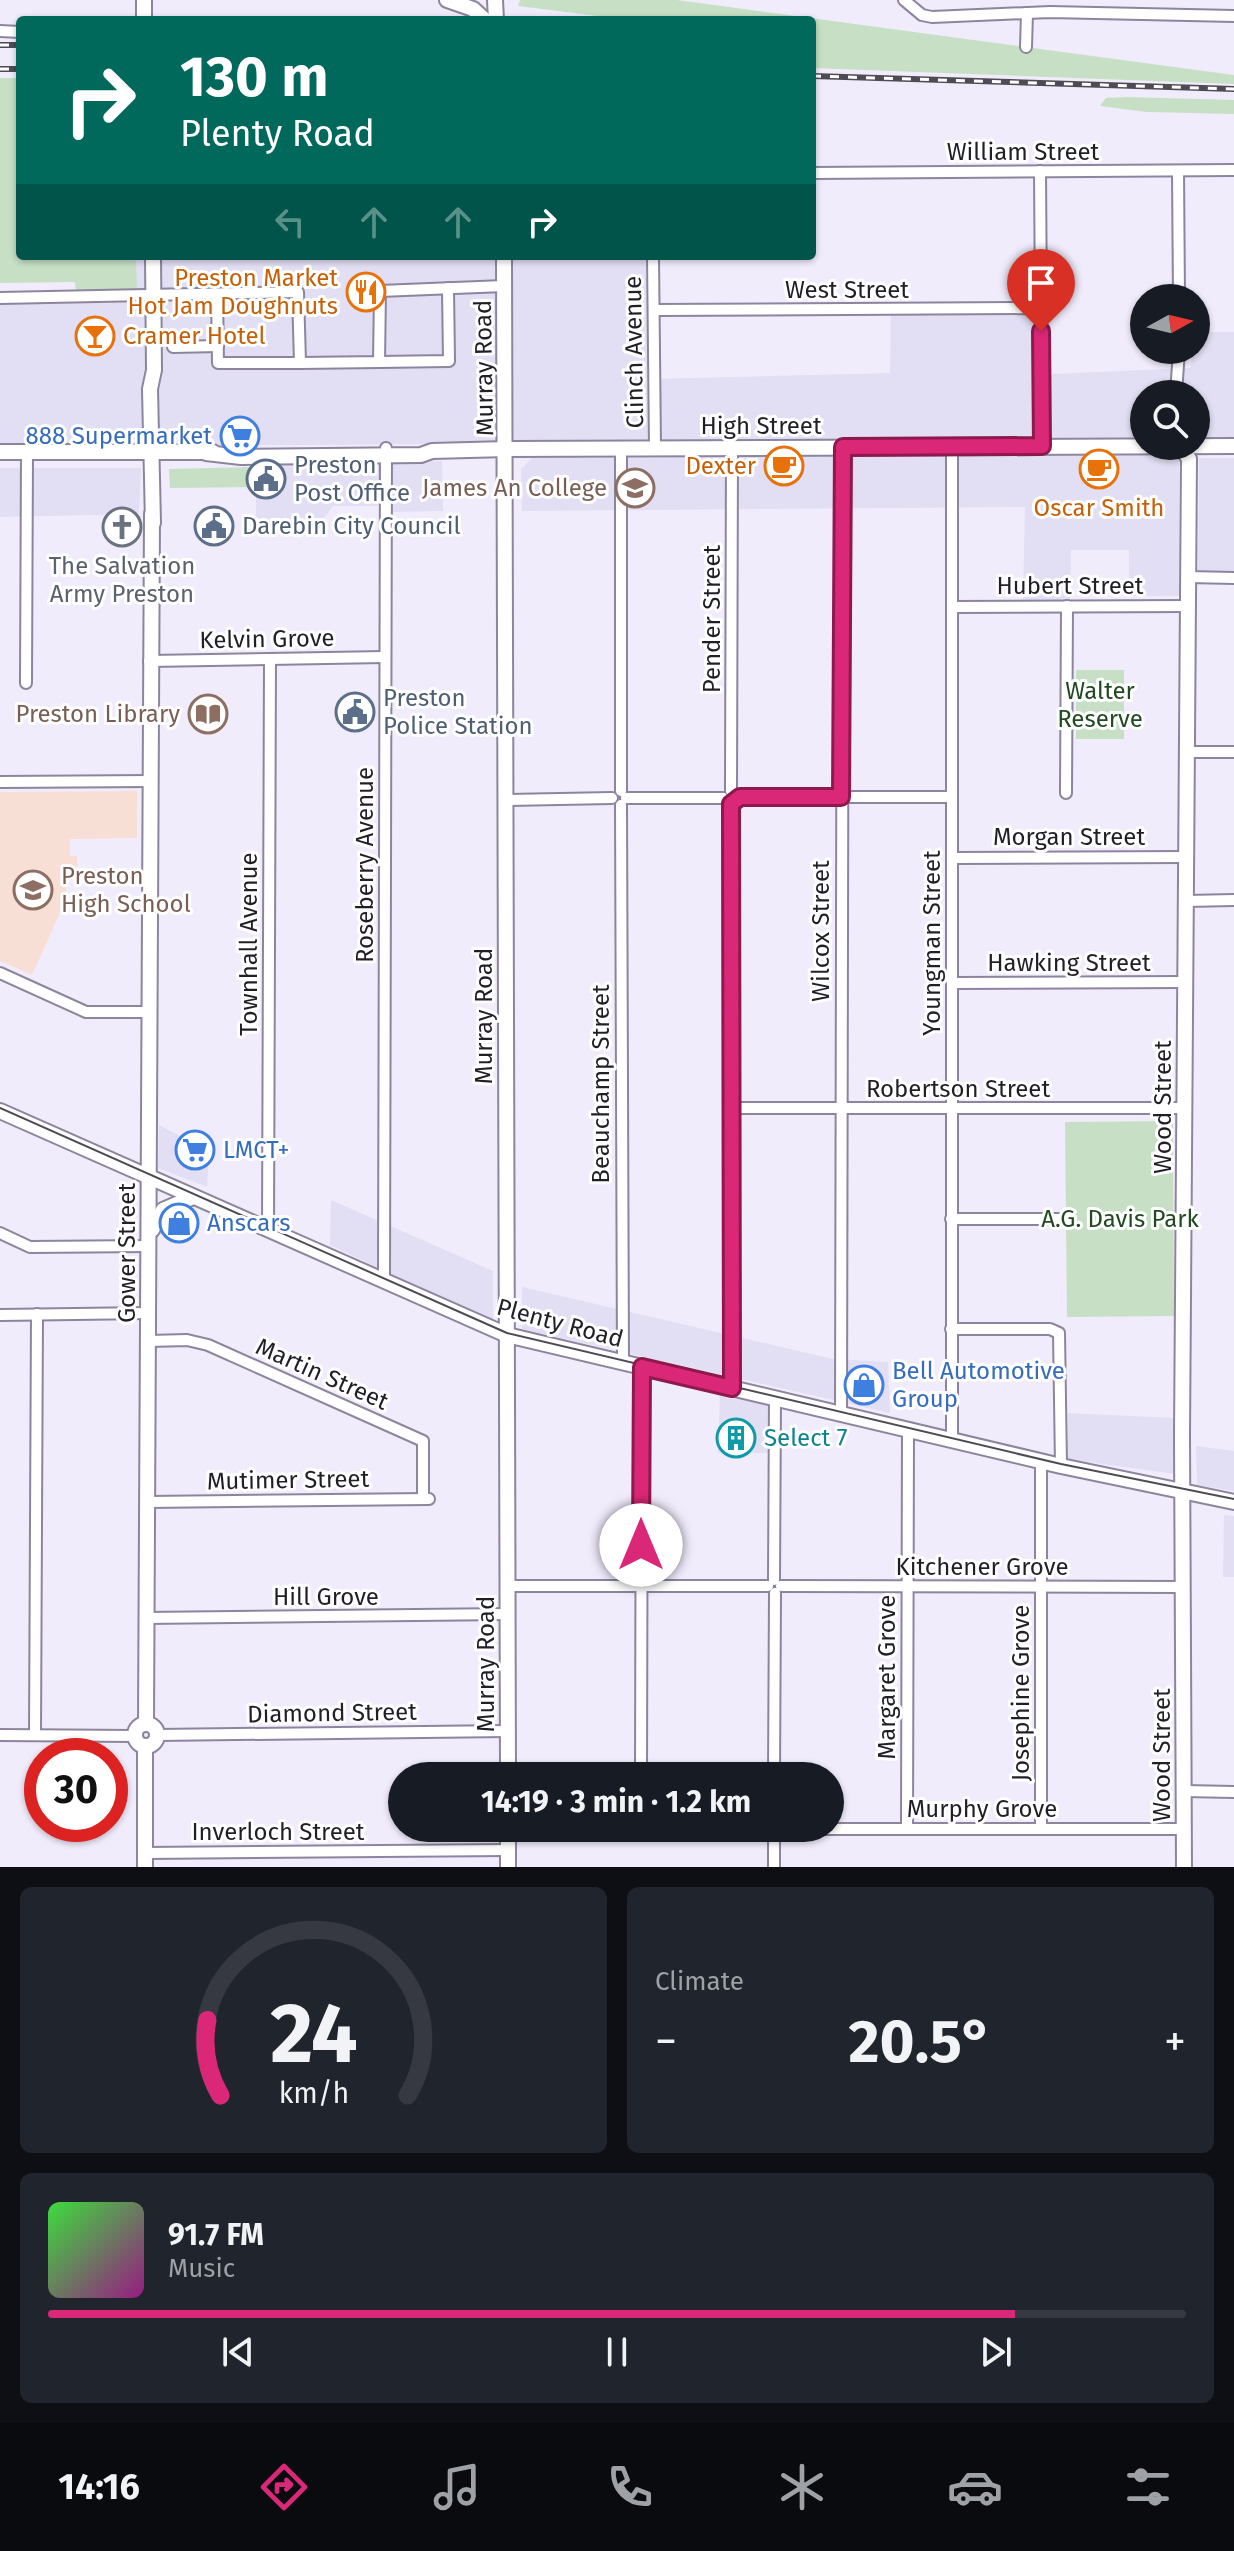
<!DOCTYPE html>
<meta charset="utf-8">
<style>
:root{--surface:#171b24;--page:#20242c;--text:#f1f3f6;--muted:#9ea1a6;--line:#363941;--accent:#db2777}
body{margin:0;font-family:"Fira Sans",sans-serif;background:var(--page);color:var(--text);height:100vh;display:flex;flex-direction:column;font-size:30px;white-space:nowrap}
*{box-sizing:border-box;margin:0}
p{font-size:26px;color:var(--muted)}
.icon{flex:none;width:44px;height:44px;fill:none;stroke:currentColor;stroke-width:2;stroke-linecap:round;stroke-linejoin:round}
.map{position:relative;height:1867px;overflow:hidden}
.drawer{display:flex;flex-direction:column;gap:20px;padding:20px;background:#0d0f14;flex:1}
.drawer>*{flex:none}
.top-card{position:absolute;left:16px;top:16px;width:800px;height:244px;border-radius:8px;box-shadow:0 2px 6px #0004;background:#00695c;color:#fff;overflow:hidden}
.needle{width:52px;rotate:82deg}
.tools{position:absolute;left:1130px;top:284px;display:grid;gap:16px}
.tools a{display:grid;place-items:center;width:80px;height:80px;border-radius:50%;background:var(--surface);box-shadow:0 2px 6px #0004;font-size:40px}
.speed{position:absolute;left:24px;top:1738px;display:flex;gap:16px;font-size:40px;font-weight:700;text-align:center}
.speed>*{display:grid;place-content:center;width:104px;height:104px;border-radius:50%;background:var(--surface);box-shadow:0 2px 6px #0004;line-height:1}
.speed .limit{border:12px solid #d22;background:#fff;color:#111}
.pin{position:absolute;display:grid;place-items:center;width:68px;height:68px;color:#fff;margin:-82px -34px;border-radius:50% 50% 50% 0;rotate:-45deg;box-shadow:0 0 8px #0007}
.pin .icon{rotate:45deg}
.me{position:absolute;width:88px;margin:-44px;rotate:0deg;stroke-linejoin:round;filter:drop-shadow(0 0 6px #0008)}
.turn{display:flex;align-items:center;gap:28px;height:168px;padding:0 32px;font-size:36px}
.turn .icon{width:104px;height:104px;stroke-width:2.5}
.turn b{display:block;font-size:56px;line-height:68px}
.lanes{display:flex;align-items:center;height:76px;padding:0 32px;background:#0003;justify-content:center;gap:40px;direction:ltr}
.lanes .off{opacity:.35}
.big{font-size:60px;font-weight:700;line-height:1.1}
.drawer .card{flex:1;display:flex;flex-direction:column;justify-content:center;gap:12px;min-width:0;padding:0 28px;border-radius:12px;background:var(--page)}
.drawer .dial{align-items:center;gap:0}
.dial svg{height:208px;overflow:visible;fill:none;stroke:var(--line);stroke-width:7;stroke-linecap:round;text-anchor:middle}
.dial text{fill:var(--text);stroke:none}
.song{display:flex;align-items:center;gap:24px}
.cover{width:96px;height:96px;border-radius:12px;background:linear-gradient(135deg,hsl(120 70% 55%),hsl(310 70% 35%))}
.played{height:8px;border-radius:4px;background:linear-gradient(90deg,var(--accent) 85%,var(--line) 85%)}
.keys{display:flex;justify-content:space-around;direction:ltr}
.heat{display:flex;justify-content:space-between;align-items:center;font-size:44px;direction:ltr}
.drawer .tiles{flex:1;display:grid;gap:20px;grid-template-columns:1fr 1fr}
.card:last-child{grid-column:span 2}
.trip{position:absolute;left:388px;top:1762px;width:456px;height:80px;border-radius:40px;background:var(--surface);box-shadow:0 2px 6px #0004;font-weight:700;line-height:80px;text-align:center}
.menu{display:flex;height:128px;justify-content:space-around;align-items:center;background:#090b0e;color:var(--muted)}
.menu .icon{width:56px;height:56px}
.menu .on{color:var(--accent)}
.menu b{font-size:36px;color:var(--text)}
.map>svg:first-child{display:block}
.commercial{fill:#e2def3}
.education{fill:#f8dfd6}
.green{fill:#c6dfc5}
.lines{fill:none;stroke-linecap:round;stroke-linejoin:round}
.street-casing{stroke:#8d859d;stroke-width:14}
.secondary-casing{stroke:#8d859d;stroke-width:18}
.street{stroke:#fff;stroke-width:10}
.secondary{stroke:#fff;stroke-width:14}
.tram{stroke:#4e4b55;stroke-width:2}
.rail-casing{stroke:#4e4b55;stroke-width:6}
.rail{stroke:#fff;stroke-width:3;stroke-dasharray:9;stroke-linecap:butt}
.route-casing{stroke:#8e194d;stroke-width:20}
.route{stroke:#db2777;stroke-width:14}
.labels{text-anchor:middle;dominant-baseline:central;stroke-width:6;stroke-linejoin:round;paint-order:stroke}
.street-label{font-size:24px;fill:#211e27;stroke:#fff}
.food-label{font-size:24px;fill:#c56008;stroke:#fff;text-anchor:end}
.shop-label{font-size:24px;fill:#366cbe;stroke:#fff;text-anchor:start}
.service-label{font-size:24px;fill:#4e5e75;stroke:#fff;text-anchor:start}
.education-label{font-size:24px;fill:#785e54;stroke:#fff;text-anchor:end}
.worship-label{font-size:24px;fill:#5b616d;stroke:#fff}
.park-label{font-size:24px;fill:#224a22;stroke:#fff}
.culture-label{font-size:24px;fill:#0d838f;stroke:#fff;text-anchor:start}
</style>
<div class="map">
<svg width="1234" height="1867" viewBox="0 0 1234 1867">
<rect width="100%" height="100%" fill="#f1ecfc"/>
<g class="commercial">
<path d="M134,256H647L650,379L890,373L891,315L1049,313L1050,374L1190,368L1196,332H1234V440H1196V394H1144V439L0,447V303L135,301Z"/>
<path d="M1179,455V596H1129V550H1071L1070,601L1023,603L1025,507L522,511L521,469L532,458Z"/>
<path d="M1199,458H1234V575H1198Z"/>
<path d="M442,461L443,511L390,512L381,506H333L324,518L282,519V531H256V463Z"/>
<path d="M0,468H141L139,514L0,517Z"/>
<path d="M159,1125L209,1151L207,1187L158,1168Z"/>
<path d="M331,1200L493,1271V1322L330,1245Z"/>
<path d="M522,1287L833,1359L888,1362L890,1413L522,1329Z"/>
<path d="M720,1393L771,1405L770,1453H718Z"/>
<path d="M1068,1413L1174,1418L1175,1474L1067,1459Z"/>
<path d="M1196,1446L1234,1451V1491L1197,1485Z"/>
<path d="M1224,1515L1234,1516V1577H1223Z"/>
</g>
<path class="education" d="M137,791V838L70,839V856H77V873H66V906H63L32,975L0,961V792Z"/>
<g class="green">
<path d="M520,0H677L1234,75V84L812,68V20H630L518,6Z"/>
<path d="M0,78H20V256H136L137,290L76,292L75,282L0,283Z"/>
<path d="M1127,97L1234,100V114L1147,112L1100,106L1106,98Z"/>
<path d="M256,467V487L170,488L169,469Z"/>
<rect x="1076" y="670" width="48" height="69"/>
<path d="M1173,1121L1174,1316L1067,1317L1065,1122Z"/>
</g>
<g class="lines">
<defs>
<g id="street">
<path d="M904,0L922,15L932,17L1050,12L1234,16"/>
<path d="M0,31L20,32"/>
<path d="M1026,47L1027,13"/>
<path d="M1040,171L1042,446"/>
<path d="M1178,171L1179,298"/>
<path d="M812,173L1234,170"/>
<path d="M653,256L655,448"/>
<path d="M217,294L218,363H300"/>
<path d="M0,298L298,292L300,363L379,362L380,291L504,286"/>
<path d="M654,310L1041,308"/>
<path d="M173,347L218,346"/>
<path d="M379,362L449,361L448,288"/>
<path d="M1176,394L1179,350"/>
<path d="M621,449V791"/>
<path d="M1188,577L1234,578"/>
<path d="M952,607L1188,606"/>
<path d="M149,661L385,657"/>
<path d="M26,683L27,452"/>
<path d="M1187,752H1234"/>
<path d="M0,782L151,781"/>
<path d="M731,791L732,448"/>
<path d="M1066,793L1067,606"/>
<path d="M737,797H951"/>
<path d="M626,798H723"/>
<path d="M507,800L612,798"/>
<path d="M731,804L732,1388"/>
<path d="M621,805L623,1363"/>
<path d="M952,858L1186,857"/>
<path d="M1186,901L1234,900"/>
<path d="M0,973L86,1012H150"/>
<path d="M952,983L1185,982"/>
<path d="M731,1108H1185"/>
<path d="M951,1219H1058"/>
<path d="M268,1230L270,659"/>
<path d="M0,1233L30,1247L149,1246"/>
<path d="M384,1282L386,448"/>
<path d="M0,1315L149,1313"/>
<path d="M951,1329H1050L1059,1333L1061,1466"/>
<path d="M149,1341L187,1340L208,1345L423,1441V1498"/>
<path d="M841,1414L843,447"/>
<path d="M952,1440V447"/>
<path d="M147,1502L429,1499"/>
<path d="M774,1580L775,1399"/>
<path d="M508,1586H768"/>
<path d="M781,1586L1183,1587"/>
<path d="M145,1618L508,1614"/>
<path d="M0,1735L135,1736"/>
<path d="M35,1735L37,1314"/>
<path d="M157,1735L508,1731"/>
<path d="M641,1776L642,1367"/>
<path d="M774,1776L775,1593"/>
<path d="M1184,1791L1234,1792"/>
<path d="M508,1828H768"/>
<path d="M1041,1828V1461"/>
<path d="M780,1829H1184"/>
<path d="M907,1829L908,1430"/>
<path d="M145,1853L508,1850"/>
<path d="M774,1867V1835"/>
</g>
<g id="secondary">
<path d="M144,0V20"/>
<path d="M447,0L473,9L485,20"/>
<path d="M495,0L496,20"/>
<path d="M153,256L154,370L150,389L153,523"/>
<path d="M504,256L508,1776"/>
<path d="M1181,446L1189,459L1182,1436L1184,1867"/>
<path d="M0,452H213"/>
<path d="M206,453L241,457L421,455L432,451L507,449L1234,446"/>
<path d="M0,1111L507,1335L1061,1466L1234,1502"/>
<path d="M152,1230L163,1210L193,1197"/>
<path d="M146,1724L152,514"/>
<circle cx="146" cy="1735" r="11"/>
<path d="M145,1867V1746"/>
<path d="M508,1867V1828"/>
</g>
</defs>
<use href="#street" class="street-casing"/>
<use href="#secondary" class="secondary-casing"/>
<use href="#street" class="street"/>
<use href="#secondary" class="secondary"/>
<path class="tram" d="M0,1108L507,1333L1061,1464L1234,1499"/>
<defs>
<g id="rail">
<path d="M0,45H20"/>
<path d="M0,69H20"/>
<path d="M812,76L1234,89"/>
</g>
</defs>
<use href="#rail" class="rail-casing"/>
<use href="#rail" class="rail"/>
</g>
<g class="lines">
<defs>
<path id="route" d="M641,1545L642,1367L732,1388L731,804L740,797H841L843,447L1042,446L1041,331"/>
</defs>
<use href="#route" class="route-casing"/>
<use href="#route" class="route"/>
</g>
<defs>
<symbol id="restaurant-ring" viewBox="-11 -11 22 22"><circle r="9.5" fill="#fff" stroke="#e8710a" stroke-width="1.5"/><path d="M-5-6h1v4h1v-4h1v4h1v-4h1v5L-1.5 .5V6h-2V.5L-5-1ZM5-6V6H3V1.5H1.5Q1.5-4 5-6Z" fill="#e8710a"/></symbol>
<symbol id="bar-ring" viewBox="-11 -11 22 22"><circle r="9.5" fill="#fff" stroke="#e8710a" stroke-width="1.5"/><path d="M-6-5H6L.8 .8V4.5H3.5V6h-7V4.5H-.8V.8Z" fill="#e8710a"/></symbol>
<symbol id="supermarket-ring" viewBox="-11 -11 22 22"><circle r="9.5" fill="#fff" stroke="#3f7fe0" stroke-width="1.5"/><path d="M-6-5.5h2.5l.6 2H6L4.5 2H-2.5L-4.4-4H-6ZM-1.5 3.2a1.3 1.3 0 1 0 .1 0ZM3 3.2a1.3 1.3 0 1 0 .1 0Z" fill="#3f7fe0"/></symbol>
<symbol id="cafe-ring" viewBox="-11 -11 22 22"><circle r="9.5" fill="#fff" stroke="#e8710a" stroke-width="1.5"/><path d="M-5.5-4.5H6V0H3Q3 3.5 0 3.5H-2.5Q-5.5 3.5-5.5 0ZM3-3.2v2h1.7v-2ZM-6 4.5H4V6H-6Z" fill="#e8710a"/></symbol>
<symbol id="civic-ring" viewBox="-11 -11 22 22"><circle r="9.5" fill="#fff" stroke="#5c6f8a" stroke-width="1.5"/><path d="M-.6-6.5H3V-4.5H.6V-3L4-1V1h2V6H-6V1h2V-1L-.6-3ZM-1.2 2.5V6h2.4V2.5Z" fill="#5c6f8a"/></symbol>
<symbol id="university-ring" viewBox="-11 -11 22 22"><circle r="9.5" fill="#fff" stroke="#8d6e63" stroke-width="1.5"/><path d="M0-5L7-2L0 1L-7-2ZM-4 1L0 2.5L4 1V4Q0 6-4 4Z" fill="#8d6e63"/></symbol>
<symbol id="church-ring" viewBox="-11 -11 22 22"><circle r="9.5" fill="#fff" stroke="#6b7280" stroke-width="1.5"/><path d="M-1.2-6h2.4v3.5h3.3v2.4h-3.3V6h-2.4V-.1h-3.3v-2.4h3.3Z" fill="#6b7280"/></symbol>
<symbol id="library-ring" viewBox="-11 -11 22 22"><circle r="9.5" fill="#fff" stroke="#8d6e63" stroke-width="1.5"/><path d="M-6-4Q-3-5.5-.7-3.5V5Q-3 3-6 4ZM6-4Q3-5.5 .7-3.5V5Q3 3 6 4Z" fill="#8d6e63"/></symbol>
<symbol id="school-ring" viewBox="-11 -11 22 22"><circle r="9.5" fill="#fff" stroke="#8d6e63" stroke-width="1.5"/><path d="M0-5L7-2L0 1L-7-2ZM-4 1L0 2.5L4 1V4Q0 6-4 4Z" fill="#8d6e63"/></symbol>
<symbol id="shop-ring" viewBox="-11 -11 22 22"><circle r="9.5" fill="#fff" stroke="#3f7fe0" stroke-width="1.5"/><path d="M-5-2.5h2.3a2.7 3.5 0 0 1 5.4 0H5L5.5 6h-11ZM-1.5-2.5h3a1.5 2.3 0 0 0-3 0Z" fill="#3f7fe0"/></symbol>
<symbol id="building-ring" viewBox="-11 -11 22 22"><circle r="9.5" fill="#fff" stroke="#0f9aa8" stroke-width="1.5"/><path d="M-4-6H4V6H1V3H-1V6H-4ZM-2.5-4.3h1.7v1.8h-1.7ZM.8-4.3h1.7v1.8H.8ZM-2.5-1h1.7V.8h-1.7ZM.8-1h1.7V.8H.8Z" fill="#0f9aa8"/></symbol>
</defs>
<g fill-rule="evenodd">
<use href="#restaurant-ring" x="344" y="270" width="44" height="44"/>
<use href="#bar-ring" x="73" y="314" width="44" height="44"/>
<use href="#supermarket-ring" x="218" y="414" width="44" height="44"/>
<use href="#cafe-ring" x="762" y="444" width="44" height="44"/>
<use href="#cafe-ring" x="1077" y="447" width="44" height="44"/>
<use href="#civic-ring" x="244" y="457" width="44" height="44"/>
<use href="#university-ring" x="613" y="466" width="44" height="44"/>
<use href="#civic-ring" x="192" y="504" width="44" height="44"/>
<use href="#church-ring" x="100" y="505" width="44" height="44"/>
<use href="#civic-ring" x="333" y="690" width="44" height="44"/>
<use href="#library-ring" x="186" y="692" width="44" height="44"/>
<use href="#school-ring" x="11" y="868" width="44" height="44"/>
<use href="#supermarket-ring" x="173" y="1128" width="44" height="44"/>
<use href="#shop-ring" x="157" y="1201" width="44" height="44"/>
<use href="#shop-ring" x="842" y="1363" width="44" height="44"/>
<use href="#building-ring" x="714" y="1416" width="44" height="44"/>
</g>
<g class="labels">
<g class="street-label">
<text x="1023" y="152">William Street</text>
<text x="847" y="290">West Street</text>
<text transform="translate(634 352) rotate(-91)">Clinch Avenue</text>
<text transform="translate(484 368) rotate(-91)">Murray Road</text>
<text x="761" y="426">High Street</text>
<text x="1070" y="586">Hubert Street</text>
<text transform="translate(712 619) rotate(-90)">Pender Street</text>
<text transform="translate(267 639) rotate(-1)">Kelvin Grove</text>
<text x="1069" y="837">Morgan Street</text>
<text transform="translate(365 865) rotate(-90)">Roseberry Avenue</text>
<text transform="translate(821 931) rotate(-90)">Wilcox Street</text>
<text transform="translate(932 943) rotate(-90)">Youngman Street</text>
<text transform="translate(249 944) rotate(-90)">Townhall Avenue</text>
<text x="1069" y="963">Hawking Street</text>
<text transform="translate(484 1016) rotate(-90)">Murray Road</text>
<text transform="translate(601 1084) rotate(-90)">Beauchamp Street</text>
<text x="958" y="1089">Robertson Street</text>
<text transform="translate(1163 1107) rotate(-90)">Wood Street</text>
<text transform="translate(127 1253) rotate(-90)">Gower Street</text>
<text transform="translate(560 1323) rotate(15)">Plenty Road</text>
<text transform="translate(322 1374) rotate(24)">Martin Street</text>
<text transform="translate(288 1480) rotate(-1)">Mutimer Street</text>
<text x="982" y="1567">Kitchener Grove</text>
<text x="326" y="1597">Hill Grove</text>
<text transform="translate(486 1664) rotate(-90)">Murray Road</text>
<text transform="translate(887 1677) rotate(-90)">Margaret Grove</text>
<text transform="translate(1021 1693) rotate(-90)">Josephine Grove</text>
<text transform="translate(332 1713) rotate(-1)">Diamond Street</text>
<text transform="translate(1162 1755) rotate(-90)">Wood Street</text>
<text x="982" y="1809">Murphy Grove</text>
<text x="278" y="1832">Inverloch Street</text>
</g>
<g class="food-label">
<text x="338" y="278">Preston Market<tspan x="338" dy="28">Hot Jam Doughnuts</tspan></text>
<text x="123" y="336" text-anchor="start">Cramer Hotel</text>
<text x="756" y="466">Dexter</text>
<text x="1099" y="508" text-anchor="middle">Oscar Smith</text>
</g>
<g class="shop-label">
<text x="212" y="436" text-anchor="end">888 Supermarket</text>
<text x="223" y="1150">LMCT+</text>
<text x="207" y="1223">Anscars</text>
<text x="892" y="1371">Bell Automotive<tspan x="892" dy="28">Group</tspan></text>
</g>
<g class="service-label">
<text x="294" y="465">Preston<tspan x="294" dy="28">Post Office</tspan></text>
<text x="242" y="526">Darebin City Council</text>
<text x="383" y="698">Preston<tspan x="383" dy="28">Police Station</tspan></text>
</g>
<g class="education-label">
<text x="607" y="488">James An College</text>
<text x="180" y="714">Preston Library</text>
<text x="61" y="876" text-anchor="start">Preston<tspan x="61" dy="28">High School</tspan></text>
</g>
<g class="worship-label">
<text x="122" y="566">The Salvation<tspan x="122" dy="28">Army Preston</tspan></text>
</g>
<g class="park-label">
<text x="1100" y="691">Walter<tspan x="1100" dy="28">Reserve</tspan></text>
<text x="1120" y="1219">A.G. Davis Park</text>
</g>
<g class="culture-label">
<text x="764" y="1438">Select 7</text>
</g>
</g>
</svg>
<div class="tools">
<a><svg class="needle" viewBox="-14 -14 28 28"><path d="M0-13l5 13h-10z" fill="#e53935"/><path d="M0 13l5-13h-10z" fill="#9ea1a6"/></svg></a>
<a><svg class="icon" aria-label="search" viewBox="0 0 24 24"><circle cx="10" cy="10" r="6"/><path d="M15 15l6 6"/></svg></a>
</div>
<div class="speed"><div class="limit">30</div></div>
<div class="pin" style="left:1041px;top:331px;background:#d93025"><svg class="icon" aria-label="arrive" viewBox="0 0 24 24"><path d="M6 21V4h12l-3 4 3 4H6"/></svg></div>
<svg class="me" style="left:641px;top:1545px" viewBox="-20 -20 40 40"><circle r="19" fill="#fff"/><path d="M0-13L10 11 0 6-10 11z" fill="#db2777"/></svg>
<div class="trip">14:19 · 3 min · 1.2 km</div>
<div class="top-card">
<div class="turn"><svg class="icon" aria-label="right" viewBox="0 0 24 24"><path d="M7 20v-9h11M14 6l5 5-5 5"/></svg><div><b>130 m</b>Plenty Road</div></div>
<div class="lanes"><svg class="icon off" aria-label="left" viewBox="0 0 24 24"><path d="M17 20v-9H6M10 6l-5 5 5 5"/></svg><svg class="icon off" aria-label="ahead" viewBox="0 0 24 24"><path d="M12 20V5M6 11l6-6 6 6"/></svg><svg class="icon off" aria-label="ahead" viewBox="0 0 24 24"><path d="M12 20V5M6 11l6-6 6 6"/></svg><svg class="icon" aria-label="right" viewBox="0 0 24 24"><path d="M7 20v-9h11M14 6l5 5-5 5"/></svg></div>
</div>
</div>
<section class="drawer">
<div class="tiles">
<div class="card dial"><svg viewBox="0 0 100 80">
<path d="M14 69A42 42 0 1 1 86 69"/>
<path d="M14 69A42 42 0 0 1 9 40" stroke="#db2777"/>
<text x="50" y="56" font-size="32" font-weight="700">24</text>
<text x="50" y="72" font-size="11">km/h</text>
</svg></div>
<div class="card"><p>Climate</p>
<div class="heat"><a>−</a><b class="big">20.5°</b><a>+</a></div>
</div>
<div class="card">
<div class="song"><i class="cover"></i><div><b>91.7 FM</b><p>Music</p></div></div>
<div class="played"></div>
<div class="keys"><svg class="icon" aria-label="previous" viewBox="0 0 24 24"><path d="M18 5L8 12l10 7zM5 5v14"/></svg><svg class="icon" aria-label="pause" viewBox="0 0 24 24"><path d="M8 5v14M16 5v14"/></svg><svg class="icon" aria-label="next" viewBox="0 0 24 24"><path d="M6 5l10 7-10 7zM19 5v14"/></svg></div>
</div>
</div>
</section>
<nav class="menu">
<b>14:16</b>
<svg class="icon on" aria-label="directions" viewBox="0 0 24 24"><path d="M12 3l9 9-9 9-9-9zM9 14v-3h6M13 9l2 2-2 2"/></svg>
<svg class="icon" aria-label="music" viewBox="0 0 24 24"><path d="M9 18V5l10-2v13"/><circle cx="6" cy="18" r="3"/><circle cx="16" cy="16" r="3"/></svg>
<svg class="icon" aria-label="phone" viewBox="0 0 24 24"><path d="M5 4h4l2 5-3 2q2 4 5 5l2-3 5 2v4C11 20 4 13 5 4z"/></svg>
<svg class="icon" aria-label="climate" viewBox="0 0 24 24"><path d="M12 3v18M4 7l16 10M4 17L20 7"/></svg>
<svg class="icon" aria-label="car" viewBox="0 0 24 24"><path d="M5 17H2v-5l4-1 3-4h7l3 4 3 1v5h-3M9 17h6M6 11h13"/><circle cx="7" cy="17" r="2"/><circle cx="17" cy="17" r="2"/></svg>
<svg class="icon" aria-label="filters" viewBox="0 0 24 24"><path d="M4 7h16M4 17h16"/><circle cx="9" cy="7" r="2"/><circle cx="15" cy="17" r="2"/></svg>
</nav>
